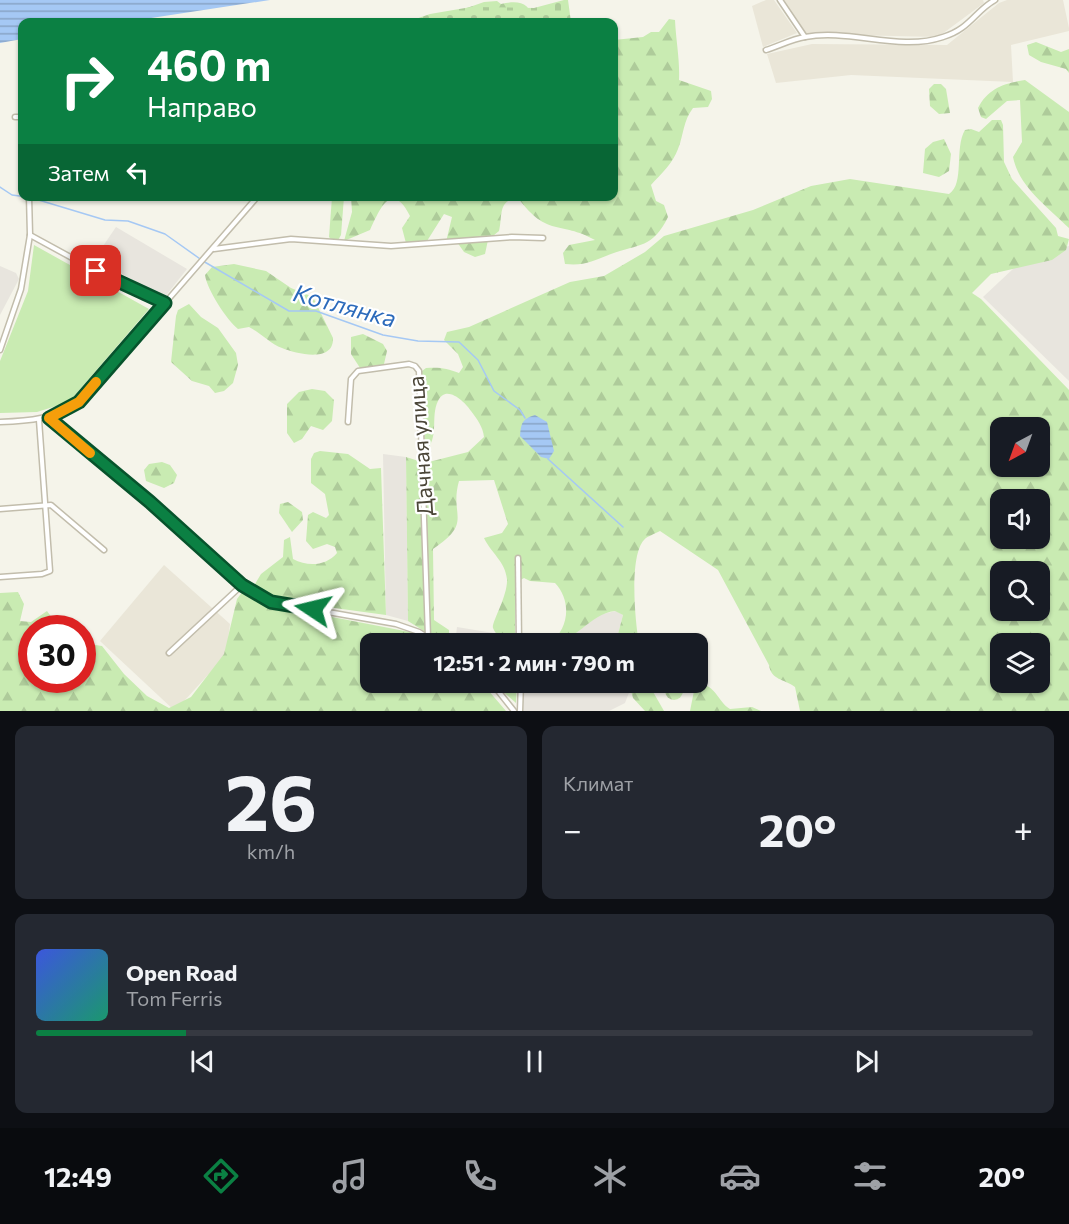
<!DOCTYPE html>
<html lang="ru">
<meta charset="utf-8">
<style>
:root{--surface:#171b24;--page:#242831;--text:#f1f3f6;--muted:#9ea1a6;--line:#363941;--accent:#0b8043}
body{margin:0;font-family:Commissioner,sans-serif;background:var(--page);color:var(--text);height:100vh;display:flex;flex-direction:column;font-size:22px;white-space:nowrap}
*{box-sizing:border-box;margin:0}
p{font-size:20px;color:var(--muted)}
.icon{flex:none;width:33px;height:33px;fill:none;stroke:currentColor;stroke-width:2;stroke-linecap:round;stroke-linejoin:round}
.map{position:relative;height:711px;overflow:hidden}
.sheet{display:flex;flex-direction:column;gap:15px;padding:15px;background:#0d0f14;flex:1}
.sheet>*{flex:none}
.top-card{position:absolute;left:18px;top:18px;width:600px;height:183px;border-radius:12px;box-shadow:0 2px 4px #0004;background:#0b8043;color:#fff;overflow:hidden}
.needle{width:39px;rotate:221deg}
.buttons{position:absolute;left:990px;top:417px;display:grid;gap:12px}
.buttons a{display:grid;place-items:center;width:60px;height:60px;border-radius:12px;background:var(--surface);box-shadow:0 2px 4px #0004;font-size:30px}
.speed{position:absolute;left:18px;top:615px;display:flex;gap:12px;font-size:30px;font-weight:700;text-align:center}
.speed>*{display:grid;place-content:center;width:78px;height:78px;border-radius:50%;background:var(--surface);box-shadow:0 2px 4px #0004;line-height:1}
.speed .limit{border:9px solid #d22;background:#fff;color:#111}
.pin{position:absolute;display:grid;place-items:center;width:51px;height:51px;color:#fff;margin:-26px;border-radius:12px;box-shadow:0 3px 9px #0006}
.me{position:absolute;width:66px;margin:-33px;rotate:280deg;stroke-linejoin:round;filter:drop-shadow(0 0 4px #0008)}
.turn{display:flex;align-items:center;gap:21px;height:126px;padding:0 30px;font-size:27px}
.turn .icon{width:78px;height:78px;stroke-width:2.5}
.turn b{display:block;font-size:42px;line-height:51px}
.then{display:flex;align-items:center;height:57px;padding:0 30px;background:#0003;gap:12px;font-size:22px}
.big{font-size:45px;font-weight:700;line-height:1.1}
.sheet .widget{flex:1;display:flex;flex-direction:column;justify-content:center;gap:9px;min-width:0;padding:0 21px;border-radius:12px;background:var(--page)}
.sheet .dial{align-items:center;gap:0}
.dial b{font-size:78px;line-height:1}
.song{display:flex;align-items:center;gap:18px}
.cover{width:72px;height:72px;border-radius:9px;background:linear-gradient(135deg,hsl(230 70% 55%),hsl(160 70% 35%))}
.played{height:6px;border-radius:3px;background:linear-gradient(90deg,var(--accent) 15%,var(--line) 15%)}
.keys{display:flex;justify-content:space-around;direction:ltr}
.heat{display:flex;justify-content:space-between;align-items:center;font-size:33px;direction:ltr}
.sheet .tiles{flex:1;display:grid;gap:15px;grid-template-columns:1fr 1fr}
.widget:last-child{grid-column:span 2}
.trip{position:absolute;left:360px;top:633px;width:348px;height:60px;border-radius:12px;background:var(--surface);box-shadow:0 2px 4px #0004;font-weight:700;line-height:60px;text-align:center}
.tabs{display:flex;height:96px;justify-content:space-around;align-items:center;background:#090b0e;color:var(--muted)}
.tabs .icon{width:42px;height:42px}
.tabs .selected{color:var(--accent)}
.tabs b{font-size:27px;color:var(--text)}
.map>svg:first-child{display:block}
.residential{fill:#eae6d8}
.industrial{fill:#e8e5de}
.grass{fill:#c9ebb2}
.forest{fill:url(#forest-firs);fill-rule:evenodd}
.cemetery{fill:url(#cemetery-stones)}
.water{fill:url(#water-rules)}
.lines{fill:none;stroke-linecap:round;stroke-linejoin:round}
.stream{stroke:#a5c8f4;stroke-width:1.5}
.street-casing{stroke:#c2bdac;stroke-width:7}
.street{stroke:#fff;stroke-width:4}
.route-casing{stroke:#07532c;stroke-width:15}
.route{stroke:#0b8043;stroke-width:10}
.slow{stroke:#f59e0b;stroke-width:10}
.labels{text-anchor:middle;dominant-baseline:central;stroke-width:4.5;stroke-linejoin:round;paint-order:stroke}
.street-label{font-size:22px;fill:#4a4537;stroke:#fff}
.water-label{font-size:24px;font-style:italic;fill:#2b6abb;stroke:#fff}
</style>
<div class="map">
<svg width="1069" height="711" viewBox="0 0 1069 711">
<defs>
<pattern id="forest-firs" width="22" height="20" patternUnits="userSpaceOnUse" patternTransform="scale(1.5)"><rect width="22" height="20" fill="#c9ebb2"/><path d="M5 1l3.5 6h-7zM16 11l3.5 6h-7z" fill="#aecb9a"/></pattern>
<pattern id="cemetery-stones" width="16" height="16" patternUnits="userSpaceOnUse" patternTransform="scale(1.5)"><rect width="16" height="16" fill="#c9ebb2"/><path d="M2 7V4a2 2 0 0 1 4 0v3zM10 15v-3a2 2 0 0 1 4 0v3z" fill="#aecb9a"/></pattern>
<pattern id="water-rules" width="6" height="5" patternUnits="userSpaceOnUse" patternTransform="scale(1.5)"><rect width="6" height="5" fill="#a5c8f4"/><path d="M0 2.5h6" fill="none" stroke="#88a4c6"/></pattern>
</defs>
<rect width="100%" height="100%" fill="#f5f4ea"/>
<g class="residential">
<path d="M766,0H774L797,33L763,47L752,6Z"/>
<path d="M783,0H983L984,3L938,37L804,34Z"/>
<path d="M1007,0H1063L1069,28V31L1011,45L1013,82L851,75L776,83L767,54L812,44L947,45L999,3Z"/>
<path d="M164,565L230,624L226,655L175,711L100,641Z"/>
</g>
<g class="industrial">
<path d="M116,227L187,269L164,298L95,258Z"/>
<path d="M1069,246V381L983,297L1031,252Z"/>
<path d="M0,266L16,273L19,279L0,315Z"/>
<path d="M383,454L406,457L408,621L386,615Z"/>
<path d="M616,611L623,615L618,634L621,643L563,644L598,615Z"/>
<path d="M457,627L512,636V643L455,644Z"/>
<path d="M522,683H629L630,690L625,703L609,711H522Z"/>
</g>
<path class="grass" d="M34,245L149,309L69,402L37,412L0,413V361L28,291Z"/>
<g class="forest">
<path d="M497,1L501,4C519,0 530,2 534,22H427L484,2Z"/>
<path d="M669,19L675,20C676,41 680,60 679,80L711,91L712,99L708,107L693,108C683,121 684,134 678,149C673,163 661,174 651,185L656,201L664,205L668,217C653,248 639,244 611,254C592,261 585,266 565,264L563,253L569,245L595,240C559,220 548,238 518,198C497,200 503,216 499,231L488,240L485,254L475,257L464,252L457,242H446L452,217L444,214L427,241L407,247L402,228L410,216C392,180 380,208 370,230L344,241L352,212L351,197L614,196V40L643,37L651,32H659Z"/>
<path d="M1036,42L1061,52L1069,49V73L1066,69L1041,62L1029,55L1027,45Z"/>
<path d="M1025,80L1069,112V228C1048,207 1019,187 1013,157L1022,142L1020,100L1007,101L986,119L981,117L978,108C988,88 1005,83 1025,80Z"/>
<path d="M934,84H941L946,89L950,113L939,114L930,106L929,89Z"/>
<path d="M992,120H1001L1003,125L1004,162L1012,179L1056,228L1058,236L1069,239L1066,250L1052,260L991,274L972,293L981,299L1069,390V711H800L795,687C784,679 771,680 769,665L718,570L660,531C655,534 647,536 644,540C629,556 635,622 639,643H621L618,634L623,615L615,611C589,614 576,643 550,643C569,629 572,601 555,583L530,581L524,578L517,582L515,588V643H504C501,639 495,633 493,628C491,623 508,596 507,579C505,561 491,553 484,538L502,533L508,524L494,480L459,481C449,516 474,522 433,549L434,620L449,630V642L443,643L408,621L406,457L425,463L468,452L484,437C483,427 477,419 471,411C466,403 446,383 438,401C430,417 440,438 425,451L422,371L426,368C439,367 447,368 459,373L463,367L458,354L444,340L447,332L469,327L570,282L604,276L645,252L664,236L753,210L811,186L850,179L949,194C965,184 954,148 965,130L971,129L979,132ZM1000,428H1040V466H1000ZM1000,500H1040V538H1000ZM1000,572H1040V610H1000ZM1000,644H1040V682H1000Z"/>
<path d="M944,139L951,154L949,171L939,177L923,173L925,149L933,142Z"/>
<path d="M332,197H344L341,235L337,242H333L329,237Z"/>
<path d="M234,264L266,271L291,288L313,297L333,338C334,363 297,354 282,348C270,344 261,333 249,327L238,329C227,320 207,290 205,275L212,267Z"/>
<path d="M189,304L201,317L218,328L236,353L238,365L233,383L224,391L215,393L209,386L192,381L171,362L176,316L178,310Z"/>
<path d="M363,334L383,344L387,351L384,364L374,371H362L351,354V337Z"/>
<path d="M312,389L325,391L334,400L332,421L323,430L311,426L302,439L294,443L287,433V404L299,392Z"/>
<path d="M320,451L348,454L370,469L381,468L386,615L268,599L261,594L255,584L261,574L283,557L284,540L290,537L293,559C308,567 326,566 337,553L335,547L327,544L313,549L306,541L308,515L313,512L326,518L329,515L325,494L311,483V459L314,453Z"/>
<path d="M162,462L170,465L177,475L174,483L164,488L146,481L144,470L149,464Z"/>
<path d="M288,502L302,512L303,520L292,532L279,513L280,504Z"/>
<path d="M243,591L270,605L415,633L432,643L370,644V682L482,683L506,711H0V593L18,592L24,604L20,621L31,622L47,611L55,622V628H32V680H82L83,643L102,646L124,674L147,696L169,708L191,697L224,654L237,599Z"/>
<circle cx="674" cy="691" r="9"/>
<path d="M493,683H517L516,703Z"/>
<path d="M629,683H648L664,711H645L633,698Z"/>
<path d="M699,684C716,685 718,702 730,709L752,707L761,711H690L694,691Z"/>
</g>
<path class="cemetery" d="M564,0H568L571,22H407L430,14L471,7L534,8Z"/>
<g class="water">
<path d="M0,0H270L125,22H22V39L0,43Z"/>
<path d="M535,415L547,422L554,451L549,459L541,457L520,436C521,423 522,419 535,415Z"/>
</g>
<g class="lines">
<g class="stream">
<path d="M0,187L12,195L27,197"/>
<path d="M32,198L105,220L128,221L165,234L203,261L289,311H316L383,335L418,341L459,342L478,360L494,391L520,410L525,418"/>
<path d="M548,459L623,527"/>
</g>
<defs>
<g id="street">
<path d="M780,0L805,37"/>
<path d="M766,50C779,46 792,39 805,37C849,28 899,52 943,37C970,29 975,11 995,0"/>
<path d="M15,117H22"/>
<path d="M30,235L96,271L165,304"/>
<path d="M214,249L291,239L391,246L512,237L543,238"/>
<path d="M0,350L21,289L30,235L29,196"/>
<path d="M49,418L150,502L235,580L271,602L396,624L419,632L438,644"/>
<path d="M0,422C30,421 53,419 79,402L258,196"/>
<path d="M348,422L351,379L358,371L409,364L415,366L419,371L428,637"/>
<path d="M0,509L51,505L104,550"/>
<path d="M518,558L519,644"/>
<path d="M0,577L42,574L50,571L39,420"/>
<path d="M169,653L242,585"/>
<path d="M491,682L514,711"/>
<path d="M520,711L521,682"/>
</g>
</defs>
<use href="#street" class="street-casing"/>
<use href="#street" class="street"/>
</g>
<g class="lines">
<defs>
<path id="route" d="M96,271L165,303L79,402L49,418L150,502L242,585L271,602L313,609"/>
</defs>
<use href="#route" class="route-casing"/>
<use href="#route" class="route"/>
<path class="slow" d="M90,453L49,418L79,402L96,382"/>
</g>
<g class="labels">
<g class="street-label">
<text transform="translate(420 446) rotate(-94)">Дачная улица</text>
</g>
<g class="water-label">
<text transform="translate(345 305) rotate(15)">Котлянка</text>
</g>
</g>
</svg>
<div class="buttons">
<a><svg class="needle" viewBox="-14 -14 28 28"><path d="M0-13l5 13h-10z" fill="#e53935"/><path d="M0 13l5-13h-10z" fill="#9ea1a6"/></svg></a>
<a><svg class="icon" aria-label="sound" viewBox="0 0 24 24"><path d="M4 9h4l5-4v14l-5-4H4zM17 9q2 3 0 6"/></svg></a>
<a><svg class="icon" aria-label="search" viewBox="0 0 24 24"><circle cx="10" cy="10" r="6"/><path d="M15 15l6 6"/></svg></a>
<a><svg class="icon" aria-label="layers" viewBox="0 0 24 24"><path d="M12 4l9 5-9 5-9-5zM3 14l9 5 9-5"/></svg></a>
</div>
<div class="speed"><div class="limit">30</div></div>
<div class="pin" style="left:96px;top:271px;background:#d93025"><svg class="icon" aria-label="arrive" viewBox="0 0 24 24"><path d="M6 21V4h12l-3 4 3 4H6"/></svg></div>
<svg class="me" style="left:313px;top:609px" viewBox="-20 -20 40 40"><path d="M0-17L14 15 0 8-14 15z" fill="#0b8043" stroke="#fff" stroke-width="4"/></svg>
<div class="trip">12:51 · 2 мин · 790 m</div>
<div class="top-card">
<div class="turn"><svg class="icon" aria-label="right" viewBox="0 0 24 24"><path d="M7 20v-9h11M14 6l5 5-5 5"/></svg><div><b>460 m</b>Направо</div></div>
<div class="then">Затем<svg class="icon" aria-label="left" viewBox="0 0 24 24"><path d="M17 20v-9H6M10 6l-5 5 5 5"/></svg></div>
</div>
</div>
<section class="sheet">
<div class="tiles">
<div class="widget dial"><b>26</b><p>km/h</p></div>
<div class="widget"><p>Климат</p>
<div class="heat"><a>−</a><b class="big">20°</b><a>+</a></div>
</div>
<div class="widget">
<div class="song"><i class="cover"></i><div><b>Open Road</b><p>Tom Ferris</p></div></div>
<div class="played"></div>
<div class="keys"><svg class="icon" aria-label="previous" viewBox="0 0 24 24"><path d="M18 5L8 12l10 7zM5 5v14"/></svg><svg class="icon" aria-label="pause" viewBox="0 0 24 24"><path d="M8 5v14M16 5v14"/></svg><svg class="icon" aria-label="next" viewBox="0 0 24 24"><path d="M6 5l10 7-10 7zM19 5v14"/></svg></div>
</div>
</div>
</section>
<nav class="tabs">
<b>12:49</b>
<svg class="icon selected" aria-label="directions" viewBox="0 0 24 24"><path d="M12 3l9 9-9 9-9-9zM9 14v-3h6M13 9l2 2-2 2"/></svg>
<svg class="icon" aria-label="music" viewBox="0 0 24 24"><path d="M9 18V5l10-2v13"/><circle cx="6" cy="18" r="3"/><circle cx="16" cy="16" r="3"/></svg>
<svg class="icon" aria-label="phone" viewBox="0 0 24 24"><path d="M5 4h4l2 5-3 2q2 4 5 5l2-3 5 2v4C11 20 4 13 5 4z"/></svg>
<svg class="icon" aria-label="climate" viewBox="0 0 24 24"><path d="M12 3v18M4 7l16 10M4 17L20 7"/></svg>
<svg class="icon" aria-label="car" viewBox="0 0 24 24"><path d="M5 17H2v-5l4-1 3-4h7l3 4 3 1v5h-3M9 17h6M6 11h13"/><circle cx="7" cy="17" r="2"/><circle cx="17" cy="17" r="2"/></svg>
<svg class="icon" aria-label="filters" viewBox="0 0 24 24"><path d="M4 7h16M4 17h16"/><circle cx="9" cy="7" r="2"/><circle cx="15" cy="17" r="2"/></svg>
<b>20°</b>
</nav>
